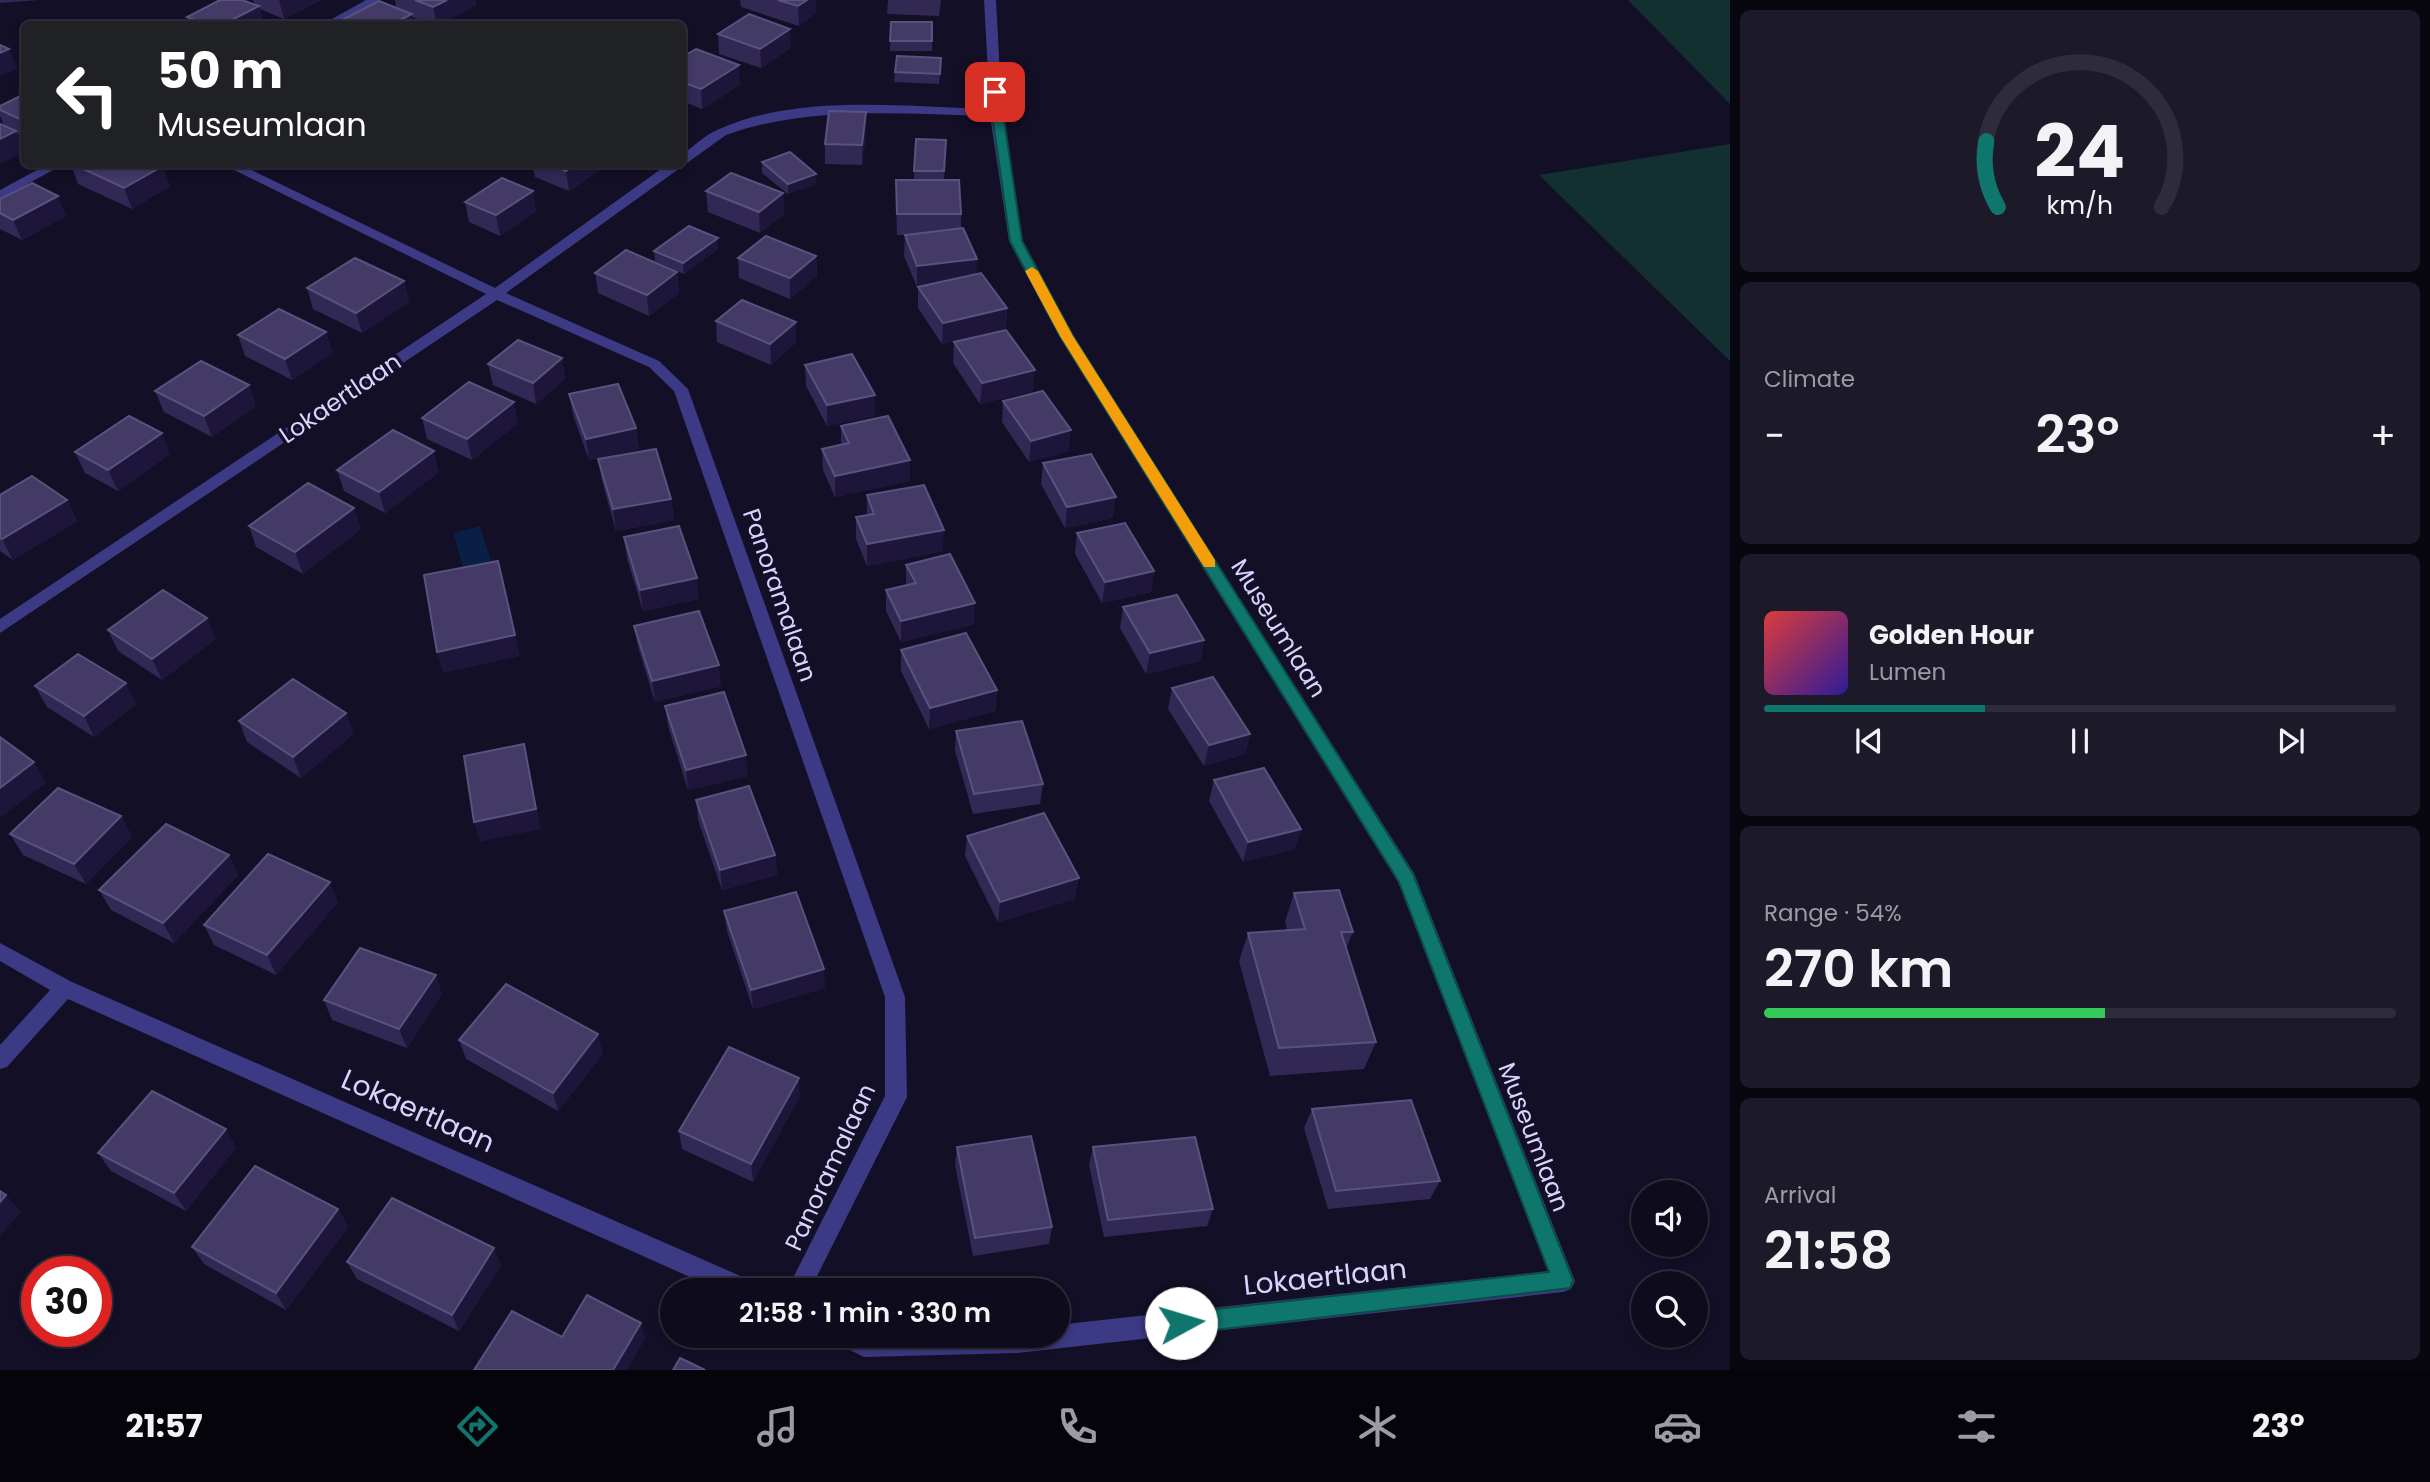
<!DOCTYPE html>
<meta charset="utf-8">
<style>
:root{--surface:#0e0b1c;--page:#1c1929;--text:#f1f3f6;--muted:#9b9ba3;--line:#2e2b3b;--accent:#0f766e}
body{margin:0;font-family:Poppins,sans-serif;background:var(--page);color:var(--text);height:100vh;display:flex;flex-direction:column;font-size:26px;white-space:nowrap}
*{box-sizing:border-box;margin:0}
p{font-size:23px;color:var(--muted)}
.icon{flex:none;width:38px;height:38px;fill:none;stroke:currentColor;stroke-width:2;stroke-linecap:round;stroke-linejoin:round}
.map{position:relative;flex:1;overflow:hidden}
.drawer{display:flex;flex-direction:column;gap:10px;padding:10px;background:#08060f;width:700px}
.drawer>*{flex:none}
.banner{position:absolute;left:21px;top:21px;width:665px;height:147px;border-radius:10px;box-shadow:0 4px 10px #0003,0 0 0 2px var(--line);background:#202124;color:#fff;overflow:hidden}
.fabs{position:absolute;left:1631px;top:1180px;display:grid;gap:14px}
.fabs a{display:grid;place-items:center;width:77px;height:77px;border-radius:50%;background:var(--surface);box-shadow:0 4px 10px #0003,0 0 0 2px var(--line);font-size:35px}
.speed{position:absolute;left:21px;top:1256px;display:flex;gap:14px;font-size:35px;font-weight:700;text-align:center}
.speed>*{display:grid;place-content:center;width:91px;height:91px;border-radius:50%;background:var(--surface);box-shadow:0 4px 10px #0003,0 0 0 2px var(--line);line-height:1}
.speed .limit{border:10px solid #d22;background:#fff;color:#111}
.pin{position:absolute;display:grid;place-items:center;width:60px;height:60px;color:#fff;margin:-30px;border-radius:14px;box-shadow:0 4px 10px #0006}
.me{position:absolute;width:77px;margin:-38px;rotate:84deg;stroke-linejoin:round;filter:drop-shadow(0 0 5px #0008)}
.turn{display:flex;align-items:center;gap:24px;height:147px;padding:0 21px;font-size:32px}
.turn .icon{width:91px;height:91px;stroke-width:2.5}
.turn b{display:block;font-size:49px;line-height:60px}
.big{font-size:52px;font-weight:600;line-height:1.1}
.drawer .widget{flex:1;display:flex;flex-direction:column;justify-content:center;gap:10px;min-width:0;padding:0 24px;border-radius:10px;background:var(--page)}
.drawer .dial{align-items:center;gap:0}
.dial svg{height:182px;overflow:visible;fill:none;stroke:var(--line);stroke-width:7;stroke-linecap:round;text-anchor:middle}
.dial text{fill:var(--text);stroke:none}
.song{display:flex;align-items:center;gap:21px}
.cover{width:84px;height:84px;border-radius:10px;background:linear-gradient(135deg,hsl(0 70% 55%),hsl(250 70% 35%))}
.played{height:7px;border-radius:4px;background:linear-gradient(90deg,var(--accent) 35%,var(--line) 35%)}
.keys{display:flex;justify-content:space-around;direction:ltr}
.heat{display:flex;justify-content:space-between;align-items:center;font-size:38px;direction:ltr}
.charge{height:10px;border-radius:5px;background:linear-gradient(90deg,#34c759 54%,var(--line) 0)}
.trip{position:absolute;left:660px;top:1278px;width:410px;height:70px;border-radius:35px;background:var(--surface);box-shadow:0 4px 10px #0003,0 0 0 2px var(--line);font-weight:600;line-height:70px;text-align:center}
.tab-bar{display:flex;height:112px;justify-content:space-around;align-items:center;background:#06040b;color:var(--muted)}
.tab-bar .icon{width:49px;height:49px}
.tab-bar .current{color:var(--accent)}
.tab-bar b{font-size:32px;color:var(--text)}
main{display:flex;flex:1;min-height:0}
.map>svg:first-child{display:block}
.green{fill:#12302f}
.water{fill:#0a1f44}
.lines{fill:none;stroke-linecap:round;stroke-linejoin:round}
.minor{fill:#3d3a85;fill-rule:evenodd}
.wall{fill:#312854}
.shaded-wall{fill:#1d163a}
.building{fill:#433a66;stroke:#5a527e;stroke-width:2}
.route{fill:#0f766e;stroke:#0a4d48;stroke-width:2}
.slow{fill:#f59e0b}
.labels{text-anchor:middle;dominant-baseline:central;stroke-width:7;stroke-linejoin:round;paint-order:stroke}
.street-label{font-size:24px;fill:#d9d4ff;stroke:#130f26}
.near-street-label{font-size:28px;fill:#d9d4ff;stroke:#130f26}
</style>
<main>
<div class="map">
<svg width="1730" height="1370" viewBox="0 0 1730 1370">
<rect width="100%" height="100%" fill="#130f26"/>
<g class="green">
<path d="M1628,0H1730V104Z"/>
<path d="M1730,144V361L1539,175Z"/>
</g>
<path class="water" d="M480,526L494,570L466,577L453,533Z"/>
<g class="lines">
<g class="minor">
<path d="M366,0H380L337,24H323Z"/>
<path d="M984,0H996L1002,113L1023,241L1073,336L1414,873L1575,1281L1571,1289L1563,1292L1017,1353L864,1357L836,1343L832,1335H1057V1325L1548,1271L1398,882L1059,336L1009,241L990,116C902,114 811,105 726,135L506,293L659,361L688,389L905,997L907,1097L810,1290H787L885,1096V997L674,391L649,367L497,300L0,633V619L486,294L222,164H239L495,288L668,164H682V155C694,146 705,135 717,130C797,93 905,107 990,109Z"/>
<path d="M48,164H64L0,199V190Z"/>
<path d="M0,943L72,982L754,1282L757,1290H719L68,999L7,1067L0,1069V1045L50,990L0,961Z"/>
</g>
</g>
<g class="wall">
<path d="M0,0H39L0,3Z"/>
<path d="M253,0H321L284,19L260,9L264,24H189L187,17L255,5Z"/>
<path d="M395,0H476V5L441,24H432L412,17L414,24H336V23L396,8Z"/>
<path d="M740,0H816V13L799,26L741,7Z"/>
<path d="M888,0H941L939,16L887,14Z"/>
<path d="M891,22H932V51H890Z"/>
<path d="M718,34L791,48L761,68L719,54Z"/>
<path d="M682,57L740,85L702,109L682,101Z"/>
<path d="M941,58L939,84L894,82L895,72Z"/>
<path d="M24,94V138L17,134L24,151L0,164V124L4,126L0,116V106Z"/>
<path d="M866,112V132L862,165L825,164V144Z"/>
<path d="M916,139L946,140L944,180L961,214V228L976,274L1007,308L1006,329L942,344L918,308V287H920H917L904,256L905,235H909H897L896,201V180H914Z"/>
<path d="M762,162L816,184L788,194L762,173Z"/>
<path d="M71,164H160L170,186L132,209L78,184Z"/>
<path d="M532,164H603V168L569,191L535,177Z"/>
<path d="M533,191L536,211L500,236L469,222L465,202Z"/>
<path d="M706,191L783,193L784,214L760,233L708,212Z"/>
<path d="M0,199L66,216L22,240L0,229Z"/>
<path d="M718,238V249L684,274L655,261L654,251Z"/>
<path d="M816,256L817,276L790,299L739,278L738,258Z"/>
<path d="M677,272L679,293L649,316L598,293L595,273Z"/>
<path d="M404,281L409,302L362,333L313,309L307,288Z"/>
<path d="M716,321L796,342L771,365L717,342Z"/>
<path d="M326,332L332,353L292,380L245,356L238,335Z"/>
<path d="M954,342L1033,391L980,404L953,363Z"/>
<path d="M562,358L565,379L536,404L493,385L488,364Z"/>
<path d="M805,365L875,395V416L827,426L806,386Z"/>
<path d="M155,391L256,406L212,437L164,412Z"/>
<path d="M569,394L636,428L639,449L589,460L573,415Z"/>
<path d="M1003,401L1069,451L1029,462L1002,422Z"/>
<path d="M422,418L518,423L472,460L427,439Z"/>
<path d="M841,426L910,481L835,497L823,470L822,449L841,445Z"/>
<path d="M75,452L170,454L118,491L85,473Z"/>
<path d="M598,459L671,499L674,520L616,531L602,481Z"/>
<path d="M1043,463L1113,518L1065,528L1041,484Z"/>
<path d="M337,470L439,472L385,513L344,491Z"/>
<path d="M0,495L67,500L77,521L13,560L0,551Z"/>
<path d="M867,495L943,551L867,566L856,539V517L867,516Z"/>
<path d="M249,526L361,529L303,574L256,547Z"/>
<path d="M1077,533L1154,571L1151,592L1102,603L1075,554Z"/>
<path d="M624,537L699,599L643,611L627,559Z"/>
<path d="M906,565L974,624L901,642L886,611V590L906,585Z"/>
<path d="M1123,607L1204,640L1200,661L1146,674L1120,628Z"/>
<path d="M634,626L721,686L655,702L638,647Z"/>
<path d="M108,630L216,639L162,680L118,651Z"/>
<path d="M901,650L997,690L995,711L929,729L901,671Z"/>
<path d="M35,686L136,704L94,737L47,707Z"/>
<path d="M1172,688L1250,734L1245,754L1204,766L1168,709Z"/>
<path d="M665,706L748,776L688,790L668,726Z"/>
<path d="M346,713L353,734L301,778L247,742L239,721Z"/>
<path d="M956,731L1043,784L1040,804L973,814L955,751Z"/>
<path d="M1214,780L1301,829L1295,849L1243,862L1209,801Z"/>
<path d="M696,800L775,855L777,875L722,890L698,820Z"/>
<path d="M121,816L132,837L86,884L23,855L10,834Z"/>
<path d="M967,836L1075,899L998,922L965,856Z"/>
<path d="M229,855L238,875L174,943L111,910L99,890Z"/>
<path d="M1294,893L1353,932L1346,949L1376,1042L1364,1069L1270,1076L1239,961L1248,933L1287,930L1285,922Z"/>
<path d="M338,902L276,975L214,945L204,925Z"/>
<path d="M724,911L825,988L753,1009L727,931Z"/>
<path d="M442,994L407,1048L332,1020L324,1000Z"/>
<path d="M459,1040L603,1054L558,1111L466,1059Z"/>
<path d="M800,1096L753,1182L682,1149L679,1131Z"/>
<path d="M1312,1109L1440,1181L1430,1199L1328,1209L1304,1128Z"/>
<path d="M236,1147L186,1211L111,1171L98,1153Z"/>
<path d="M957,1147L1052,1227L1049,1244L973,1256L955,1165Z"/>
<path d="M1093,1147L1213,1209L1207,1226L1104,1237L1089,1165Z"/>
<path d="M338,1209L348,1227L286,1310L204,1264L192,1247Z"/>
<path d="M347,1262L501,1265L459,1331L357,1279Z"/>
</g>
<g class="shaded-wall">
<path d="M279,0H321L284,19Z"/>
<path d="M447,0H476V5L441,24H437L433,7Z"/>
<path d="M807,0H816V13L799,26L798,6Z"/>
<path d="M259,6L264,24H224Z"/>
<path d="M412,14L414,24H392Z"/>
<path d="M790,29L791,48L761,68L760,49Z"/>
<path d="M9,49L17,69L0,76V53Z"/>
<path d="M739,65L740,85L702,109L701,89Z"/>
<path d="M866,112V132L862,165V145Z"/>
<path d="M16,131L24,151L0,164V139Z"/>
<path d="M575,164H603V168L569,191L566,171Z"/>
<path d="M163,166L170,186L132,209L124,188Z"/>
<path d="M816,174V184L788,194V184Z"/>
<path d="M533,191L536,211L500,236L496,215Z"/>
<path d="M783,193L784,214L760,233L759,212Z"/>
<path d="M58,196L66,216L22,240L13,220Z"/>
<path d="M718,238V249L684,274L683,263Z"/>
<path d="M816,256L817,276L790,299V278Z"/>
<path d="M977,259L976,280L917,287V266Z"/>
<path d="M677,272L679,293L649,316L647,295Z"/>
<path d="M404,281L409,302L362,333L356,313Z"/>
<path d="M1007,308L1006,329L942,344L943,323Z"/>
<path d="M796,322V342L771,365L770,344Z"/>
<path d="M326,332L332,353L292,380L285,359Z"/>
<path d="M562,358L565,379L536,404L533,383Z"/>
<path d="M1035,370L1033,391L980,404L982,383Z"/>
<path d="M249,385L256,406L212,437L204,416Z"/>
<path d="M875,395V416L827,426V405Z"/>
<path d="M514,402L518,423L472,460L467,439Z"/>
<path d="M636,428L639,449L589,460L586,439Z"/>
<path d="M1071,430L1069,451L1029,462L1031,441Z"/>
<path d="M162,433L170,454L118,491L108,470Z"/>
<path d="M434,451L439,472L385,513L379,492Z"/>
<path d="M910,460V481L835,497V476Z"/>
<path d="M1116,497L1113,518L1065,528L1067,507Z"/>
<path d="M671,499L674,520L616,531L613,509Z"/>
<path d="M67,500L77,521L13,560L2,539Z"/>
<path d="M354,508L361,529L303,574L295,552Z"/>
<path d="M944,530L943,551L867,566V544Z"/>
<path d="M1154,571L1151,592L1102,603L1105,582Z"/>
<path d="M697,578L699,599L643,611L640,590Z"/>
<path d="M503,582L520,656L443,673L437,652Z"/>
<path d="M975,603L974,624L901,642V621Z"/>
<path d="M207,618L216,639L162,680L152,659Z"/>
<path d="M1204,640L1200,661L1146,674L1150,653Z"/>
<path d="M719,665L721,686L655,702L652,681Z"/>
<path d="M126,683L136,704L94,737L84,716Z"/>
<path d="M997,690L995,711L929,729L930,708Z"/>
<path d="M346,713L353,734L301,778L293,757Z"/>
<path d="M1250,734L1245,754L1204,766L1209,745Z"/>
<path d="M524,744L541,829L480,842L474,822Z"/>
<path d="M746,755L748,776L688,790L686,770Z"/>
<path d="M34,762L46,783L0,818V788Z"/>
<path d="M121,816L132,837L86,884L74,864Z"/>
<path d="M1301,829L1295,849L1243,862L1248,842Z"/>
<path d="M229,855L238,875L174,943L163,923Z"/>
<path d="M775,855L777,875L722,890L720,870Z"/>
<path d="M1079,878L1075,899L998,922L1000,902Z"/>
<path d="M330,882L338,902L276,975L267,955Z"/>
<path d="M824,969L825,988L753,1009L751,990Z"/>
<path d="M436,975L442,994L407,1048L399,1029Z"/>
<path d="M598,1034L603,1054L558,1111L553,1093Z"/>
<path d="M799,1078L800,1096L753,1182L751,1164Z"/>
<path d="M226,1129L236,1147L186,1211L174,1193Z"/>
<path d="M6,1195L21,1212L0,1236V1202Z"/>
<path d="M338,1209L348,1227L286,1310L276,1293Z"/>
<path d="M494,1248L501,1265L459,1331L452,1315Z"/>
<path d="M641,1323L645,1339L627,1370H613Z"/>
</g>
<g class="building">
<path d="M220,0H242L259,6L224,24H207L187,17Z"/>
<path d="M415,0H447L433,7Z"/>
<path d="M778,0H807L798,6Z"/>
<path d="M379,1L412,14L392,24H339L336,23Z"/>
<path d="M749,14L790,29L760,49L718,34Z"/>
<path d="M891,22H932V41H890Z"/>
<path d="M0,45L9,49L0,53Z"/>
<path d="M696,49L739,65L701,89L682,82V57Z"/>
<path d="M897,56L941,58L940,74L895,72Z"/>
<path d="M24,94V121L0,110V106Z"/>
<path d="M829,111L866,112L862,145L825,144Z"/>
<path d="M0,124L16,131L0,139Z"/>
<path d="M916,139L946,140L944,171H914Z"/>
<path d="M790,152L816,174L788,184L762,162Z"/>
<path d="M73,164H160L163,166L124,188Z"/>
<path d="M550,164H575L566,171Z"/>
<path d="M731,173L783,193L759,212L706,191Z"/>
<path d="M502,178L533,191L496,215L465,202Z"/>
<path d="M896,180H959L961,214H897Z"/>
<path d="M32,183L58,196L13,220L0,213V199Z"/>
<path d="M689,226L718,238L683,263L654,251Z"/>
<path d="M963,228L977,259L917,266L905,235Z"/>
<path d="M766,236L816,256L790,278L738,258Z"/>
<path d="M626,250L677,272L647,295L595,273Z"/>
<path d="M355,258L404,281L356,313L307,288Z"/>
<path d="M981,273L1007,308L943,323L918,287Z"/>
<path d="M742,300L796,322L770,344L716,321Z"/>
<path d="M279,309L326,332L285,359L238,335Z"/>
<path d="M1006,330L1035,370L982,383L954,342Z"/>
<path d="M518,340L562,358L533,383L488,364Z"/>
<path d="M852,354L875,395L827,405L805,365Z"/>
<path d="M201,361L249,385L204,416L155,391Z"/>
<path d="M469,382L514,402L467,439L422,418Z"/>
<path d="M618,384L636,428L586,439L569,394Z"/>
<path d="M1043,391L1071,430L1031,441L1003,401Z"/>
<path d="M129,416L162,433L108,470L75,452Z"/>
<path d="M888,416L910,460L835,476L822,449L849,443L841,426Z"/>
<path d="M393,430L434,451L379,492L337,470Z"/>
<path d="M656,449L671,499L613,509L598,459Z"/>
<path d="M1091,454L1116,497L1067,507L1043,463Z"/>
<path d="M32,476L67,500L2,539L0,538V495Z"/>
<path d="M308,483L354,508L295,552L249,526Z"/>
<path d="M924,485L944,530L867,544L856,517L874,514L867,495Z"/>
<path d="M1125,523L1154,571L1105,582L1077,533Z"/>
<path d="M679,526L697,578L640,590L624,537Z"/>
<path d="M950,554L975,603L901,621L886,590L916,583L906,565Z"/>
<path d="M498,561L515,635L437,652L424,575Z"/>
<path d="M163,590L207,618L152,659L108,630Z"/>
<path d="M1177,595L1204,640L1150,653L1123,607Z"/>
<path d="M699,611L719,665L652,681L634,626Z"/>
<path d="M966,633L997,690L930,708L901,650Z"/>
<path d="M78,654L126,683L84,716L35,686Z"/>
<path d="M1213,677L1250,734L1209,745L1172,688Z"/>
<path d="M293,679L346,713L293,757L239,721Z"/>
<path d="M724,692L746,755L686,770L665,706Z"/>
<path d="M1022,721L1043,784L974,794L956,731Z"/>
<path d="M0,737L34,762L0,788Z"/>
<path d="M524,744L536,809L474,822L464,756Z"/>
<path d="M1264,768L1301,829L1248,842L1214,780Z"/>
<path d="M749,786L775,855L720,870L696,800Z"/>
<path d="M58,788L121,816L74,864L10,834Z"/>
<path d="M1044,813L1079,878L1000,902L967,836Z"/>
<path d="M166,824L229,855L163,923L99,890Z"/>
<path d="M268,854L330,882L267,955L204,925Z"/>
<path d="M1339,890L1353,932H1341L1376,1042L1279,1048L1248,933L1305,929L1294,893Z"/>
<path d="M796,892L824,969L751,990L724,911Z"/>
<path d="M360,948L436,975L399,1029L324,1000Z"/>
<path d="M506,984L598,1034L553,1093L459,1040Z"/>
<path d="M729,1047L799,1078L751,1164L679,1131Z"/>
<path d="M152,1091L226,1129L174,1193L98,1153Z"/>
<path d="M1411,1100L1440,1181L1336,1191L1312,1109Z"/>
<path d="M1031,1136L1052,1227L975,1238L957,1147Z"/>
<path d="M1195,1137L1213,1209L1108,1220L1093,1147Z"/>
<path d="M255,1166L338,1209L276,1293L192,1247Z"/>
<path d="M0,1191L6,1195L0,1202Z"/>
<path d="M392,1198L494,1248L452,1315L347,1262Z"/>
<path d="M587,1295L641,1323L613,1370H474L512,1311L562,1337Z"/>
<path d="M680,1358L705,1370H673Z"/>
</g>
<path class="route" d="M995,88L1000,92L1022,241L1073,336L1413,874L1573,1280L1570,1288L1181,1334L1173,1331L1170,1323L1173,1316L1181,1313L1549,1272L1399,882L1060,336L1010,241L989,92Z"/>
<path class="slow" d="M1032,267L1038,271L1073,336L1215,560V567H1204L1060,336L1025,271Z"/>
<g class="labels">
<g class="street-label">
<text transform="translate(340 398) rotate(-34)">Lokaertlaan</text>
<text transform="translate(780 595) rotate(71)">Panoramalaan</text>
<text transform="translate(1279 628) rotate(58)">Museumlaan</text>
<text transform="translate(1534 1137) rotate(69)">Museumlaan</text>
<text transform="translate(830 1167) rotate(-65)">Panoramalaan</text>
</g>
<g class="near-street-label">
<text transform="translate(418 1111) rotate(24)">Lokaertlaan</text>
<text transform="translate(1325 1277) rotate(-6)">Lokaertlaan</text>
</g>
</g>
</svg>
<div class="fabs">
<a><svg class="icon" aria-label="sound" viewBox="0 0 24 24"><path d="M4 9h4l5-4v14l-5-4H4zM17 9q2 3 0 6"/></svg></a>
<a><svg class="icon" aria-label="search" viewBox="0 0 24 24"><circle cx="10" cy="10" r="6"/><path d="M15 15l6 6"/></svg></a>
</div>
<div class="speed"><div class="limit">30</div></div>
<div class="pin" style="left:995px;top:92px;background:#d93025"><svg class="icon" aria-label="arrive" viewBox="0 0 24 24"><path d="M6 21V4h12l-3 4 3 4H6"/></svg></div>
<svg class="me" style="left:1181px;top:1323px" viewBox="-20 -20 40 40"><circle r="19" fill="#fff"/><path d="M0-13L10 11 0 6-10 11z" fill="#0f766e"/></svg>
<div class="trip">21:58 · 1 min · 330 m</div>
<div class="banner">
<div class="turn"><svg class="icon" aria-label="left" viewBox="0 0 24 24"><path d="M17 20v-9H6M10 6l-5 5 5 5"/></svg><div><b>50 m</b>Museumlaan</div></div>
</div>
</div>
<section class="drawer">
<div class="widget dial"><svg viewBox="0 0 100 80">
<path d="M14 69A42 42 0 1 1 86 69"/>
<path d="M14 69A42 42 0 0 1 9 40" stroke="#0f766e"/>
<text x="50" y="56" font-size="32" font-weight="700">24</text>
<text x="50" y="72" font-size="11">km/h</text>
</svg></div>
<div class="widget"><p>Climate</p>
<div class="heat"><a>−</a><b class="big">23°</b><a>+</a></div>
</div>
<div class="widget">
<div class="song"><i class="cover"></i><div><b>Golden Hour</b><p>Lumen</p></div></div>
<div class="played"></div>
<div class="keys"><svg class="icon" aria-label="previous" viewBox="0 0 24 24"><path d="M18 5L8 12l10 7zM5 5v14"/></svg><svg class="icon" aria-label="pause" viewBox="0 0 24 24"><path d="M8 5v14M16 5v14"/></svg><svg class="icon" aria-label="next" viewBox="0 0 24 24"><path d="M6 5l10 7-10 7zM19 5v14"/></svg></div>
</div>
<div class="widget"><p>Range · 54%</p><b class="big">270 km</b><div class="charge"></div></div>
<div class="widget"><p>Arrival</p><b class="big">21:58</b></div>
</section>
</main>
<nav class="tab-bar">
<b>21:57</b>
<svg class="icon current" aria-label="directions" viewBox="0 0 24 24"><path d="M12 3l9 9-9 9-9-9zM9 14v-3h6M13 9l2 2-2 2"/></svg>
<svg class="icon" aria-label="music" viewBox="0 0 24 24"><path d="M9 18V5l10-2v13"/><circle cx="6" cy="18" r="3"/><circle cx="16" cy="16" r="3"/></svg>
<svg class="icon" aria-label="phone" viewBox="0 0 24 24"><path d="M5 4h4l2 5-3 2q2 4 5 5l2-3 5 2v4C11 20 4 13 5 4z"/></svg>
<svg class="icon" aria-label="climate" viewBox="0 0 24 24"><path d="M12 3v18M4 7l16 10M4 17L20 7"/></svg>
<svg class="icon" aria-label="car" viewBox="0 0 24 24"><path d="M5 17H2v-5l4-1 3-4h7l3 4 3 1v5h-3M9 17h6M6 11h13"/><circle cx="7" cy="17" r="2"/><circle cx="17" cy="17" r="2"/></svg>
<svg class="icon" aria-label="filters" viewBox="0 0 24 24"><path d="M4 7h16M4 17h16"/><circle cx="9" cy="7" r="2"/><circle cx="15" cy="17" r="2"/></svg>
<b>23°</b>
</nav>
